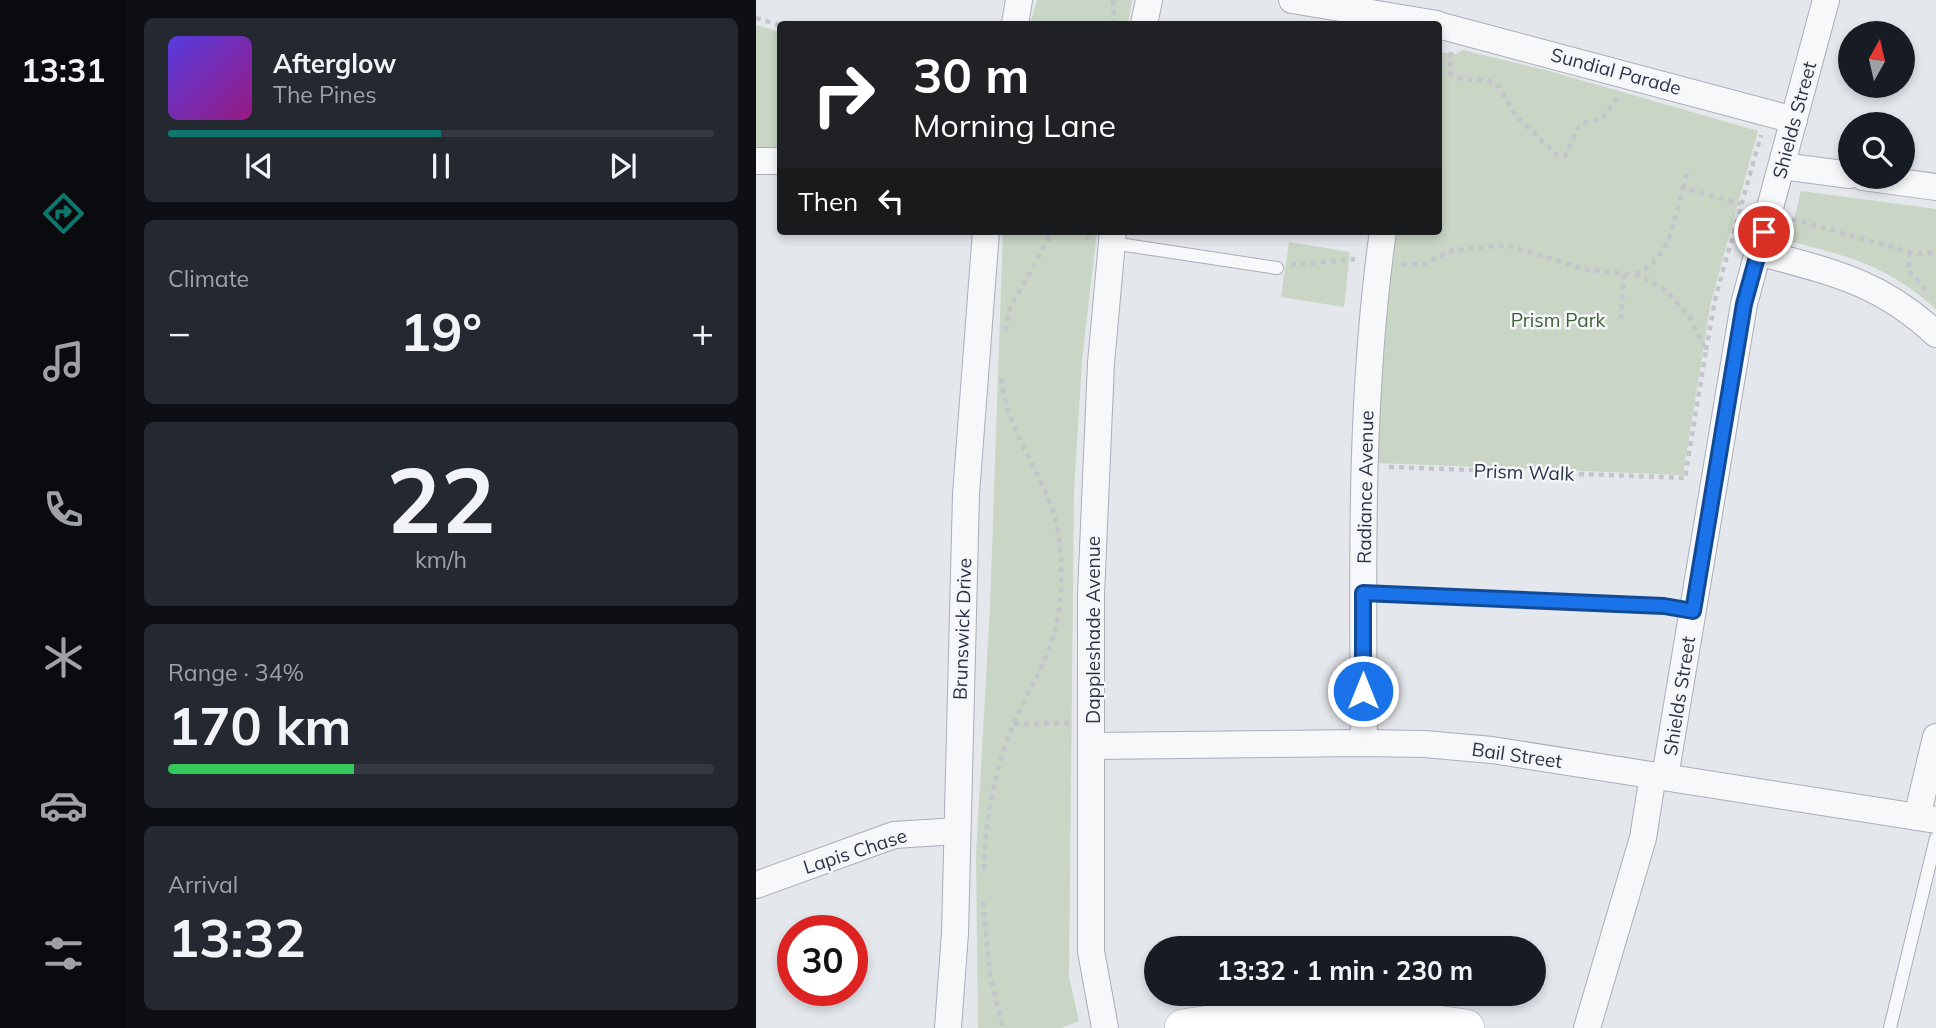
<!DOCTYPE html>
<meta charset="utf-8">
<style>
:root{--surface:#171b24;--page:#242831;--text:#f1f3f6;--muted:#9ea1a6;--line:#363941;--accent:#0f766e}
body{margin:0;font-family:Mulish,sans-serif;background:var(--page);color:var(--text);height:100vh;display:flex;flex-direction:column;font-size:26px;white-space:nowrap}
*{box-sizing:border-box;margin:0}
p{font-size:23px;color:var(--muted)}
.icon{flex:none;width:38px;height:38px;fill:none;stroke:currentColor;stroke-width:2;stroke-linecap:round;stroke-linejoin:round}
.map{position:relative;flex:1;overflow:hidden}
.panel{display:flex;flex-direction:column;gap:18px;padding:18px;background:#0d0f14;width:630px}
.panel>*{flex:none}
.hud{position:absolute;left:21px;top:21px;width:665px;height:214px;border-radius:7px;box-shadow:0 4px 10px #0003;background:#202124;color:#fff;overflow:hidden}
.needle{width:46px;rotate:8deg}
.tools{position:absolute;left:1082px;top:21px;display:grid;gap:14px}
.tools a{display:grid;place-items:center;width:77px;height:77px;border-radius:50%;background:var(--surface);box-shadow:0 4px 10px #0003;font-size:35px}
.speed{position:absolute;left:21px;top:915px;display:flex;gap:14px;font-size:35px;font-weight:700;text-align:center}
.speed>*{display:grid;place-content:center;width:91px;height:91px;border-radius:50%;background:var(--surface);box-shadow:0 4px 10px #0003;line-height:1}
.speed .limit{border:10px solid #d22;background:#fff;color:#111}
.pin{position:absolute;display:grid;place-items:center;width:60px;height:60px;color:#fff;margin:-30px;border:4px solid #fff;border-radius:50%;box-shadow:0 2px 7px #0007}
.me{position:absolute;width:77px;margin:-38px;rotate:0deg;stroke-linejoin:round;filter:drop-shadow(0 0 5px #0008)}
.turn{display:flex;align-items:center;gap:24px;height:147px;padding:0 21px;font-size:32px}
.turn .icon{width:91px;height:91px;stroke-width:2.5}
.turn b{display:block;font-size:49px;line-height:60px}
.then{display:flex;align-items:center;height:66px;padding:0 21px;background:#0003;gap:14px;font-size:26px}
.big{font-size:52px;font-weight:700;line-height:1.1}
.panel .tile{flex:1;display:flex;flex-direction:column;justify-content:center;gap:10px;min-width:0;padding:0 24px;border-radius:10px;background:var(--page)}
.panel .dial{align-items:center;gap:0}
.dial b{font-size:91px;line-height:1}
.song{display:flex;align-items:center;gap:21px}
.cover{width:84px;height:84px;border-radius:10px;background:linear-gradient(135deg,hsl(250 70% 55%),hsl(310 70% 35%))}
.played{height:7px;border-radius:4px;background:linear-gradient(90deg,var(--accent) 50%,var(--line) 50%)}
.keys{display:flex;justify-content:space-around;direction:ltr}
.heat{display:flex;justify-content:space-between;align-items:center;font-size:38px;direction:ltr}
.charge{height:10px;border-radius:5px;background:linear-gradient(90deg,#34c759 34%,var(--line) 0)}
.trip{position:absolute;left:388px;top:936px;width:402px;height:70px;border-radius:35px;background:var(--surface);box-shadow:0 4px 10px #0003;font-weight:700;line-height:70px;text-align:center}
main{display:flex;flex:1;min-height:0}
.tab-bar{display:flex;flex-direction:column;width:126px;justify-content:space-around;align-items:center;background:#090b0e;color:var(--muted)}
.tab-bar .icon{width:49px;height:49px}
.tab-bar .current{color:var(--accent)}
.tab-bar b{font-size:32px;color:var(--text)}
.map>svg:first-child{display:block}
.green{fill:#c9d6c5}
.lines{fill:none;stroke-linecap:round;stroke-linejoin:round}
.lane-casing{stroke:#a9aeb7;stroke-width:14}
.street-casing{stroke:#a9aeb7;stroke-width:28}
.secondary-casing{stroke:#a9aeb7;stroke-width:38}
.path{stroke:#c2c5cb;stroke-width:4.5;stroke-dasharray:5 5;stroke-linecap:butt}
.lane{stroke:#f7f8fa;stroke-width:12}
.street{stroke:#f7f8fa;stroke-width:26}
.secondary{stroke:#fff;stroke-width:37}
.route-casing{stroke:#114b97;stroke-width:18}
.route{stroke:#1a73e8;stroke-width:12}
.labels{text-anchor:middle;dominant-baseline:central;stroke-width:5;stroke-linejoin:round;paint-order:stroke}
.street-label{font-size:19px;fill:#2b3445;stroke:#f4f6f9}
.park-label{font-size:19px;fill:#3f6138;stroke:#f4f6f9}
</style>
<main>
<nav class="tab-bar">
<b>13:31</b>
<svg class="icon current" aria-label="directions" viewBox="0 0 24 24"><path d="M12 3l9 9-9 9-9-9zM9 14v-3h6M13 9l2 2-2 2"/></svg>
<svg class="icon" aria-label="music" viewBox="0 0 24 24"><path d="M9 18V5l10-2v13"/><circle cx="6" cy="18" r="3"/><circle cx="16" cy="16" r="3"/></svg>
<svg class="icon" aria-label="phone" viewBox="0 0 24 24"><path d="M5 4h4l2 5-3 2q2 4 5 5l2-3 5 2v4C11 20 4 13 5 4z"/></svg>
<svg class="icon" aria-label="climate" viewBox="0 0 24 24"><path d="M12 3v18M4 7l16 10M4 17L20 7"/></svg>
<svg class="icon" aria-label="car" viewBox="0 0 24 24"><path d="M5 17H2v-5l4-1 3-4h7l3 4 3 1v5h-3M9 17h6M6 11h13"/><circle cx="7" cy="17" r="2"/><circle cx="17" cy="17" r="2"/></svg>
<svg class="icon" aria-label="filters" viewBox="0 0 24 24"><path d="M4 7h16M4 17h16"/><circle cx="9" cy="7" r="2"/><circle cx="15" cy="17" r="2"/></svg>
</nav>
<section class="panel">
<div class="tile">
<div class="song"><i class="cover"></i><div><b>Afterglow</b><p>The Pines</p></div></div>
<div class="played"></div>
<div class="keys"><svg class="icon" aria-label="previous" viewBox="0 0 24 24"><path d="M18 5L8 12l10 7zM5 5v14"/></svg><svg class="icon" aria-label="pause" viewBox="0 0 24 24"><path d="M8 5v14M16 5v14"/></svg><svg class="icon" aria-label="next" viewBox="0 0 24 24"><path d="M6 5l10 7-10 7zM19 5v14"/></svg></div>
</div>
<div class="tile"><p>Climate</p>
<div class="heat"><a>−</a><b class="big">19°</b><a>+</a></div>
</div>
<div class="tile dial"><b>22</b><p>km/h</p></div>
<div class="tile"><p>Range · 34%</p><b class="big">170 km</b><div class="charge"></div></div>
<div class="tile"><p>Arrival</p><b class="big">13:32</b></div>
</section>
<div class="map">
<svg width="1180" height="1028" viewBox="0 0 1180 1028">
<rect width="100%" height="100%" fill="#e4e7ec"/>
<g class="green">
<path d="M281,0H376L372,24H274Z"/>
<path d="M0,25L24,32V150L0,149Z"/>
<path d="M707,50L793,71L1002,131L955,302L927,475L620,463L626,347L640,231H682L683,52L699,54Z"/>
<path d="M1045,191L1180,209V309C1130,265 1095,257 1033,241Z"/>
<path d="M247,231H341L326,361L318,492L313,977L323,1021L305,1028H222L220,855L234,607Z"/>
<path d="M533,242L594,252L588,307L525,297Z"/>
</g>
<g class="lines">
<defs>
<g id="lane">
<path d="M356,243L521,268"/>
<path d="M607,593L908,606L937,611"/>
<path d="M1134,1028L1180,838"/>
</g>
<g id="street">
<path d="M536,0L681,24"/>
<path d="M259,24L263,0"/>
<path d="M388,24L393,0"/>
<path d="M682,25L1038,120"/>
<path d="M0,161H24"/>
<path d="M1026,166L1094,175"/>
<path d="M1107,177L1180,187"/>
<path d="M1002,252C1075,272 1123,281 1180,334"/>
<path d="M608,743C607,572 603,401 627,231"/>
<path d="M337,746L608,743L668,744L736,750L1180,820"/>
<path d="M909,777L988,304L1070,0"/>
<path d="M1161,817L1180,737"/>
<path d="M0,885L138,835L201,831"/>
<path d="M192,1028L199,933L210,494L230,231"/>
<path d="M349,1028L335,951V595L345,363L357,231"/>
<path d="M831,1028L887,838L897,775"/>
</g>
<path id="secondary" d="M427,1028C520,1012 616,1013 710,1028"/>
</defs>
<use href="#lane" class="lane-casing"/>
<use href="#street" class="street-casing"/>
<use href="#secondary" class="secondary-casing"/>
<g class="path">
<path d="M357,0L358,24"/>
<path d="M0,18L24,25"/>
<path d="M695,52L694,73L702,78L733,81L743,87L760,116L801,155L809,156L822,128L826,123L846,119L863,96"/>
<path d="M927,188L932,168"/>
<path d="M1036,219L1154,252L1169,254L1180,251"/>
<path d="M323,231L328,237L333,238"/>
<path d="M1154,252L1152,270L1174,294"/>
<path d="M535,265L599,259"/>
<path d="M646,265L668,264L697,250L750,245L828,269L885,276L912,292L934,318L950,350L929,478"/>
<path d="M879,274C915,260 917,221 927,188L985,204"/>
<path d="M865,319L868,272"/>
<path d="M249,331L254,308L297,231"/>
<path d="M950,350L960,295L1005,135"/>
<path d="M633,467L932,478"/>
<path d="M258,724L313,723"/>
<path d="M228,869C229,821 239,767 258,723C282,669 303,648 305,584C306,556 304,527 293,501C277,460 249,422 245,377"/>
<path d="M227,902L234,975L247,1028"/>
</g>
<use href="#lane" class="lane"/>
<use href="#street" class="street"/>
<use href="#secondary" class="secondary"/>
</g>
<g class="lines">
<defs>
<path id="route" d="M607,691V593L908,606L937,611L988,304L1008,232"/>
</defs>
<use href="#route" class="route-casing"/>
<use href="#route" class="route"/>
</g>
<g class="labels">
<g class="street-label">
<text transform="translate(860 71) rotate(15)">Sundial Parade</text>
<text transform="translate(1038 120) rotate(-75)">Shields Street</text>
<text transform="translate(768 472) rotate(2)">Prism Walk</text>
<text transform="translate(609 487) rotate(-89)">Radiance Avenue</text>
<text transform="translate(206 629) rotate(-88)">Brunswick Drive</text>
<text transform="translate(337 630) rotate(-90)">Dappleshade Avenue</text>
<text transform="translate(923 696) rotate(-81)">Shields Street</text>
<text transform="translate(761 755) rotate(8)">Bail Street</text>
<text transform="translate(99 851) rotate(-18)">Lapis Chase</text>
</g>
<g class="park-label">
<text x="802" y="320">Prism Park</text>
</g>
</g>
</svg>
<div class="tools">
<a><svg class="needle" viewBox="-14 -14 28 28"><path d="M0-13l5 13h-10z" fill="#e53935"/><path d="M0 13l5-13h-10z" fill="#9ea1a6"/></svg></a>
<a><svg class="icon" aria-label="search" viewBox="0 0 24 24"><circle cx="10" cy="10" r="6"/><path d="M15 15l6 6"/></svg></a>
</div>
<div class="speed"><div class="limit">30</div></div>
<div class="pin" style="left:1008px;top:232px;background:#d93025"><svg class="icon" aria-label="arrive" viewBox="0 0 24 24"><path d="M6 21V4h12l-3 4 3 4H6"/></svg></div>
<svg class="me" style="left:607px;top:691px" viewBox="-20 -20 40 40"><circle r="17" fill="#1a73e8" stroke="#fff" stroke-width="3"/><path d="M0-11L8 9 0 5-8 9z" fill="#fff"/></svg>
<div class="trip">13:32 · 1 min · 230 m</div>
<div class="hud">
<div class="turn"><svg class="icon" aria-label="right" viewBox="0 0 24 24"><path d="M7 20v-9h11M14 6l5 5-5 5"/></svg><div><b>30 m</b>Morning Lane</div></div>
<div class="then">Then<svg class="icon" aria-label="left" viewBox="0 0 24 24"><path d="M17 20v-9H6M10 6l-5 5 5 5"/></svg></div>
</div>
</div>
</main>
